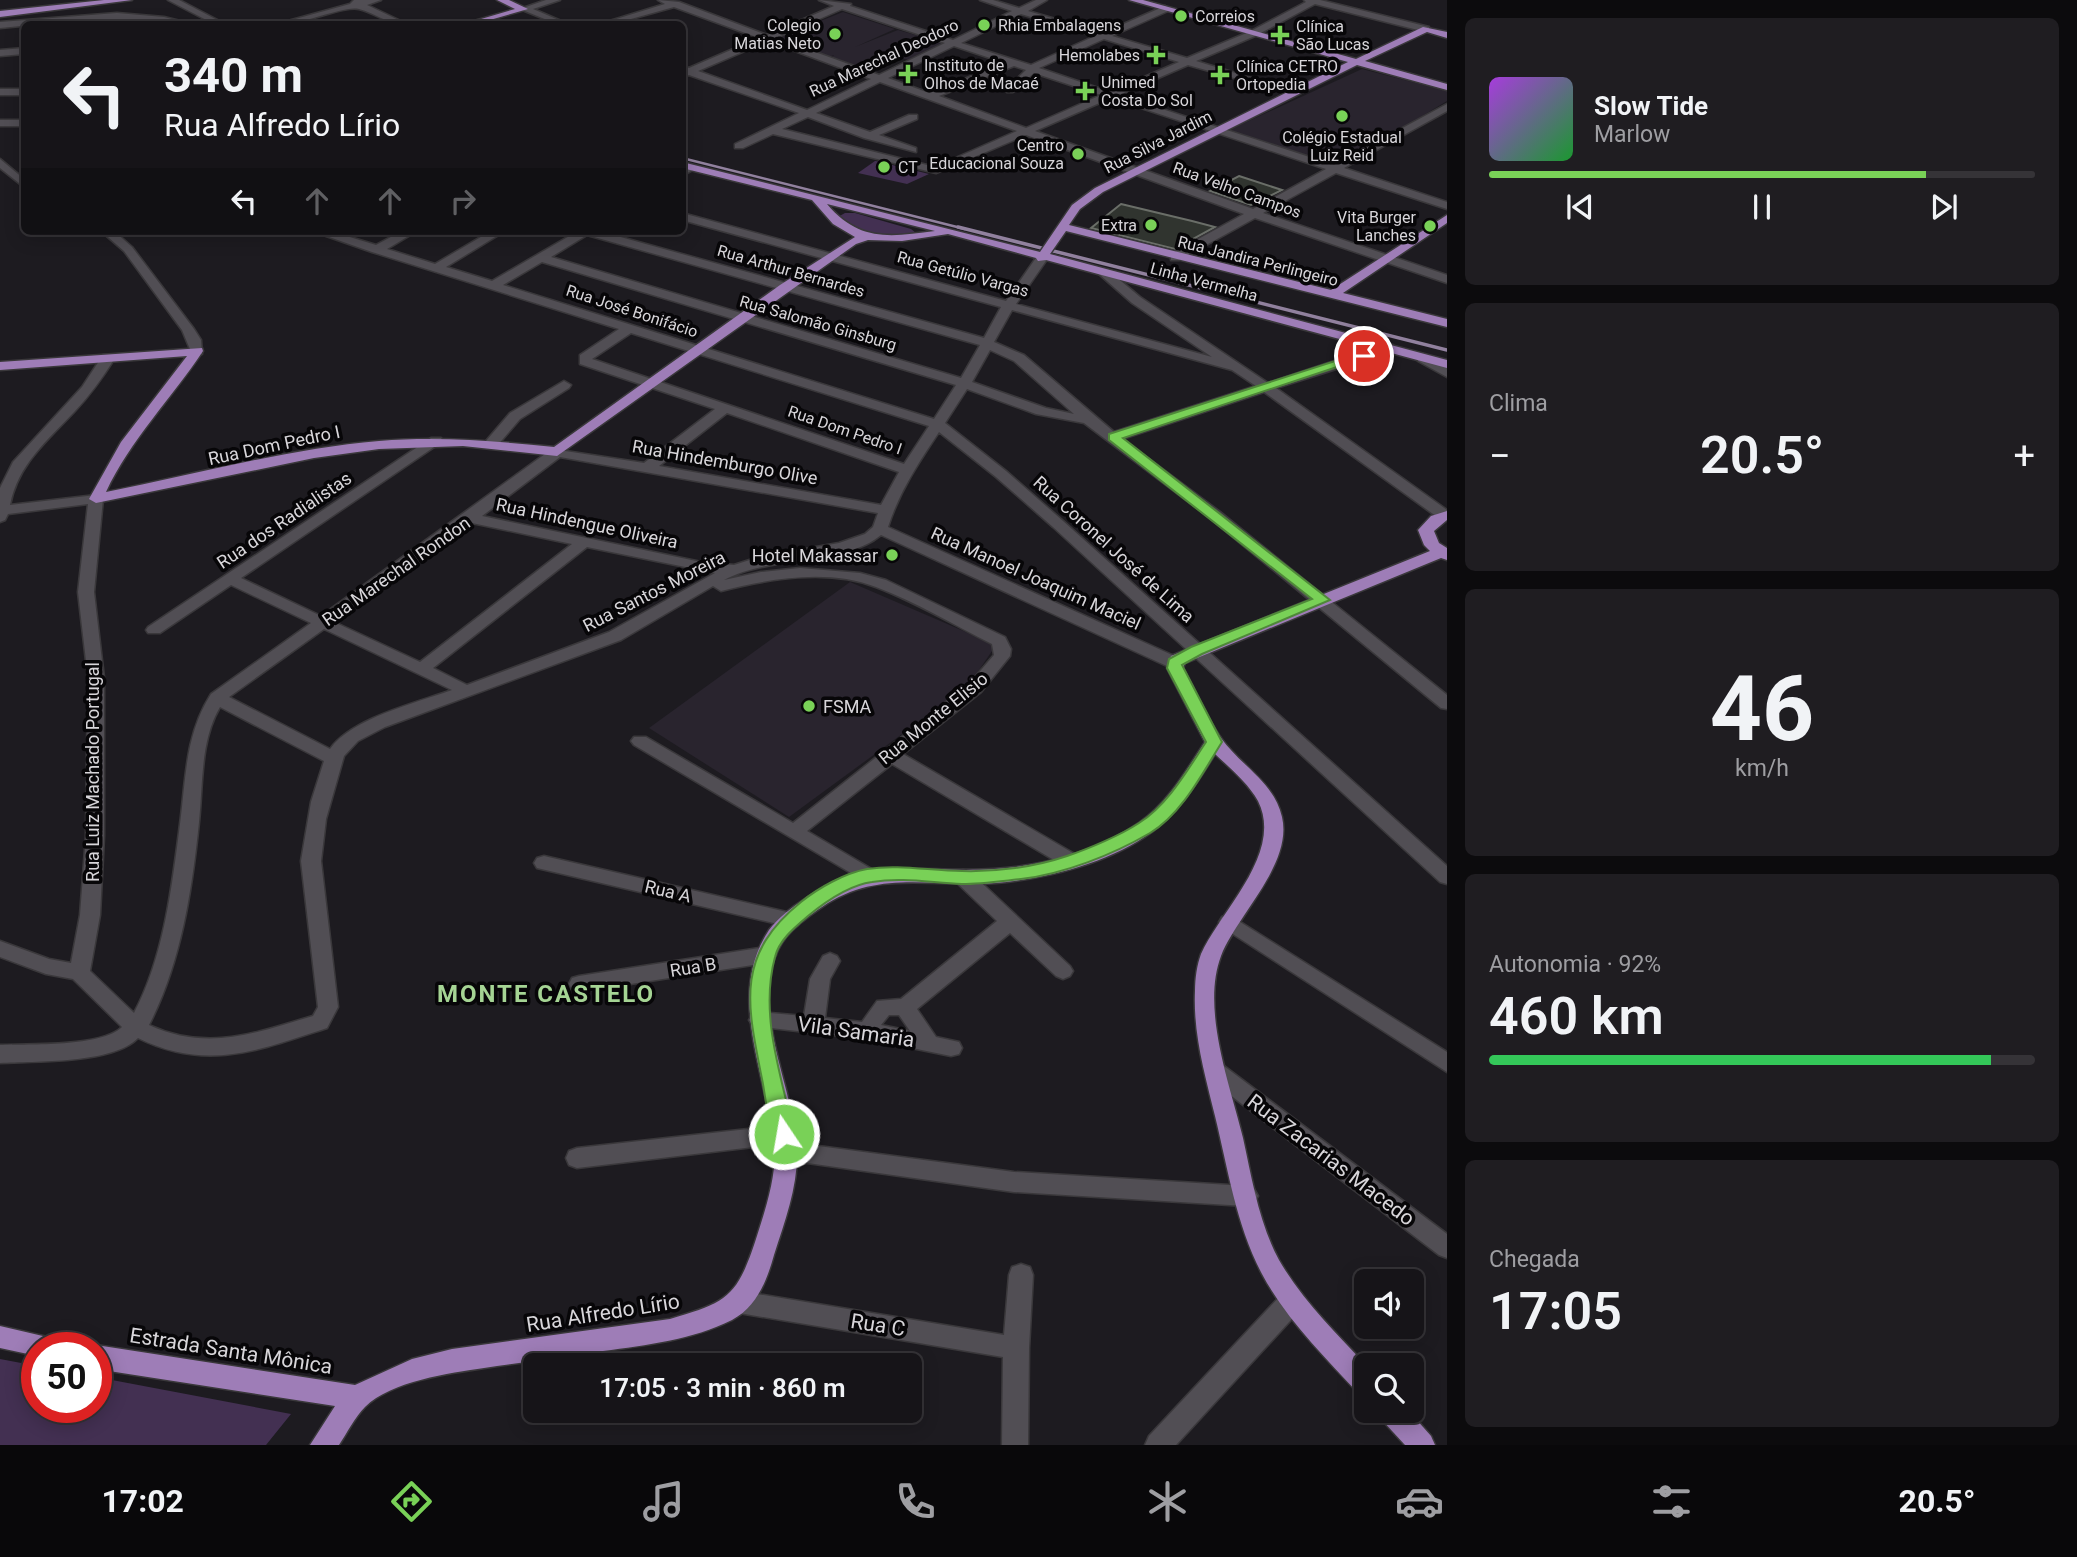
<!DOCTYPE html>
<html lang="pt">
<meta charset="utf-8">
<style>
:root{--surface:#161418;--page:#1f1d21;--text:#f1f3f6;--muted:#9e9ea2;--line:#353337;--accent:#79d157}
body{margin:0;font-family:Roboto,sans-serif;background:var(--page);color:var(--text);height:100vh;display:flex;flex-direction:column;font-size:26px;white-space:nowrap}
*{box-sizing:border-box;margin:0}
p{font-size:23px;color:var(--muted)}
.icon{flex:none;width:38px;height:38px;fill:none;stroke:currentColor;stroke-width:2;stroke-linecap:round;stroke-linejoin:round}
.map{position:relative;flex:1;overflow:hidden}
.details{display:flex;flex-direction:column;gap:18px;padding:18px;background:#0c0b0d;width:630px}
.details>*{flex:none}
.hud{position:absolute;left:21px;top:21px;width:665px;height:214px;border-radius:10px;box-shadow:0 4px 18px #0003,0 0 0 2px var(--line);background:#161418;color:var(--text);overflow:hidden}
.tools{position:absolute;left:1354px;top:1269px;display:grid;gap:14px}
.tools a{display:grid;place-items:center;width:70px;height:70px;border-radius:10px;background:var(--surface);box-shadow:0 4px 18px #0003,0 0 0 2px var(--line);font-size:35px}
.speed{position:absolute;left:21px;top:1332px;display:flex;gap:14px;font-size:35px;font-weight:700;text-align:center}
.speed>*{display:grid;place-content:center;width:91px;height:91px;border-radius:50%;background:var(--surface);box-shadow:0 4px 18px #0003,0 0 0 2px var(--line);line-height:1}
.speed .limit{border:10px solid #d22;background:#fff;color:#111}
.pin{position:absolute;display:grid;place-items:center;width:60px;height:60px;color:#fff;margin:-30px;border:4px solid #fff;border-radius:50%;box-shadow:0 2px 7px #0007}
.me{position:absolute;width:77px;margin:-38px;rotate:348deg;stroke-linejoin:round;filter:drop-shadow(0 0 5px #0008)}
.turn{display:flex;align-items:center;gap:24px;height:147px;padding:0 28px;font-size:32px}
.turn .icon{width:91px;height:91px;stroke-width:2.5}
.turn b{display:block;font-size:49px;line-height:60px}
.lanes{display:flex;align-items:center;height:66px;padding:0 28px;background:#0003;justify-content:center;gap:35px;direction:ltr}
.lanes .off{opacity:.35}
.big{font-size:52px;font-weight:600;line-height:1.1}
.details .tile{flex:1;display:flex;flex-direction:column;justify-content:center;gap:10px;min-width:0;padding:0 24px;border-radius:10px;background:var(--page)}
.details .dial{align-items:center;gap:0}
.dial b{font-size:91px;line-height:1}
.song{display:flex;align-items:center;gap:21px}
.cover{width:84px;height:84px;border-radius:10px;background:linear-gradient(135deg,hsl(280 70% 55%),hsl(130 70% 35%))}
.played{height:7px;border-radius:4px;background:linear-gradient(90deg,var(--accent) 80%,var(--line) 80%)}
.keys{display:flex;justify-content:space-around;direction:ltr}
.heat{display:flex;justify-content:space-between;align-items:center;font-size:38px;direction:ltr}
.charge{height:10px;border-radius:5px;background:linear-gradient(90deg,#34c759 92%,var(--line) 0)}
.trip{position:absolute;left:523px;top:1353px;width:399px;height:70px;border-radius:10px;background:var(--surface);box-shadow:0 4px 18px #0003,0 0 0 2px var(--line);font-weight:600;line-height:70px;text-align:center}
.tab-bar{display:flex;height:112px;justify-content:space-around;align-items:center;background:#09080a;color:var(--muted)}
.tab-bar .icon{width:49px;height:49px}
.tab-bar .current{color:var(--accent)}
.tab-bar b{font-size:32px;color:var(--text)}
main{display:flex;flex:1;min-height:0}
.map>svg:first-child{display:block}
.built{fill:#29242e}
.green{fill:#433052}
.lines{fill:none;stroke-linecap:round;stroke-linejoin:round}
.stream-far1{stroke:#91819e;stroke-width:2.5}
.stream{stroke:#91819e;stroke-width:3.5}
.building{fill:#30342f;stroke:#6a6e68;stroke-width:2}
.minor-casing{stroke:#3a383b;stroke-width:3}
.major-casing{stroke:#3a383b;stroke-width:3}
.minor{fill:#514e54;fill-rule:evenodd}
.major{fill:#9e7db7;fill-rule:evenodd}
.route{fill:#79d157;stroke:#4f8839;stroke-width:2}
.poi-dot{fill:#79d157;stroke:#070608;stroke-width:2.5}
.labels{text-anchor:middle;dominant-baseline:central;stroke-width:7;stroke-linejoin:round;paint-order:stroke}
.far-poi-label{font-size:16px;fill:#d8d6da;stroke:#070608;text-anchor:start}
.far-street-label{font-size:16px;fill:#d8d6da;stroke:#070608}
.street-label{font-size:18px;fill:#d8d6da;stroke:#070608}
.poi-label{font-size:18px;fill:#d8d6da;stroke:#070608;text-anchor:end}
.near-street-label{font-size:21px;fill:#d8d6da;stroke:#070608}
.district-label{font-size:24px;font-weight:bold;letter-spacing:2px;fill:#a5d494;stroke:#070608}
</style>
<main>
<div class="map">
<svg width="1447" height="1445" viewBox="0 0 1447 1445">
<rect width="100%" height="100%" fill="#1d1b20"/>
<g class="built">
<path d="M843,12L895,29L855,47L898,30L944,43L908,60L877,50L875,52L899,59L874,71L831,58L834,55L829,57L775,39Z"/>
<path d="M1362,69L1447,91V101L1340,166L1229,130Z"/>
<path d="M850,582L996,645L969,685L789,817L649,728Z"/>
</g>
<g class="green">
<path d="M875,161H876L929,174L907,184L858,173Z"/>
<path d="M845,213H855L911,229L916,233L912,236L866,235L836,218Z"/>
<path d="M0,1359L37,1366V1407H96V1377L291,1414L266,1445H0Z"/>
</g>
<g class="lines">
<path class="stream-far1" d="M682,158L965,229"/>
<path class="stream" d="M958,227L1447,350"/>
</g>
<g class="building">
<path d="M1239,176L1282,190L1251,205L1210,191Z"/>
<path d="M1121,204L1192,221L1215,227L1175,249L1091,228Z"/>
</g>
<g class="lines">
<defs>
<g id="minor">
<path d="M168,0H179L225,24H214Z"/>
<path d="M354,0H381L367,5L407,24C389,26 376,13 359,9C344,5 301,26 277,24L350,4Z"/>
<path d="M546,0H560L533,9L568,24H557L520,9Z"/>
<path d="M658,0L679,2L767,35L834,6L819,0L851,4L850,6L953,40L1012,11L980,0H993L1019,8L1036,0H1047L1028,11L1103,33L1165,6L1169,9L1168,11L1112,36L1187,58L1249,32L1306,2L1304,0H1320L1429,27V31L1426,32L1315,4L1255,36L1196,61L1294,91V95L1188,65L1119,95L1334,165L1447,104V111L1344,168L1447,202V209L1336,173L1263,213L1447,275V283L1255,218L1179,260H1171V254L1244,214L1026,135L936,173L773,134L743,148H735V144L799,113L689,75L682,77V66L689,68L759,38L674,7L613,24H600L665,4ZM842,9L945,43L879,75L776,38ZM1021,14L1095,36L1031,65L961,43ZM1104,39L1179,62L1110,92L1039,68ZM768,41L871,79L807,110L698,71ZM954,46L1005,63L929,93L888,78ZM1014,66L1026,70L1007,88V92H1013L1034,73L1101,95L1026,128L939,96ZM880,82L1017,131L935,167L782,129L808,117L864,138L916,152V148L879,135L917,119V115H909L870,132L816,113ZM1111,98L1326,169L1253,209L1035,131Z"/>
<path d="M117,13L164,17L192,24L94,19L0,28V22Z"/>
<path d="M24,48V54L0,56V50Z"/>
<rect x="0" y="89" width="24" height="6"/>
<rect x="0" y="120" width="24" height="6"/>
<path d="M0,159L24,179V187L0,168Z"/>
<path d="M689,165L698,167L682,176V168Z"/>
<path d="M682,213L1006,301L1038,255H1046L1048,258L1016,304L1212,357L1132,303L1099,274L1109,271L1140,297L1268,383L1383,345H1393V351L1276,388L1447,510V520L1440,519L1264,392L1122,439L1220,512L1447,695V709L1441,708L1210,518L1084,423L1036,414L967,389L945,423L1006,471L1063,521L1447,866V884L1440,882L1053,527L996,477L939,432C919,462 899,492 888,527L1181,659L1183,663L1181,667H1169L881,535C844,566 769,555 724,580L761,572L800,568L860,573L886,580L1005,637L1011,649L1010,656L981,692L903,754L1078,856L1081,861L1078,866H1064L892,764L807,831L875,871L878,876L875,881L868,883L634,745L631,741L634,737H646L793,823L969,684L994,655L992,644C954,625 916,602 876,587C827,568 769,579 721,591L713,586L621,640L385,727L358,741L344,756L326,819L321,861L338,1007L327,1028C259,1050 207,1072 138,1038C113,1064 35,1061 0,1063V1045C29,1044 102,1047 122,1027L73,979L46,974L0,957V941L49,959L71,963L80,915L86,836L88,678L78,592L88,504L8,514L5,520L0,522V488L13,462L82,387L103,355H113L115,358C103,377 90,395 75,411C47,441 18,464 10,505L96,495L103,499L94,592L104,678V836L100,915L90,971L134,1013C164,957 172,886 180,824C186,778 185,735 211,694L311,623L231,585L160,633H148L146,630L148,627L431,438H441L443,441L241,578L321,616L552,449L644,463L715,409L580,364V355L619,329L372,252L312,231H330L376,245L402,231H417L387,249L435,264L491,231H505L446,267L492,281L578,231H599L984,338L1001,307L682,220ZM587,235L980,345L961,378L551,257ZM542,262L956,385L934,419L503,285ZM1012,310L1232,370L1256,386L1114,432L1024,355L994,342ZM631,333L929,426L904,464L592,359ZM990,350L1014,361L1074,414L1046,408L972,382ZM727,413L899,472L881,505L659,466ZM560,457L878,513L873,527L865,534L839,543L759,557L734,565L701,562L482,516ZM472,523L572,544L420,662L334,622ZM587,547L715,573L609,632L467,685L433,668ZM324,629L452,690C416,703 352,718 330,749L229,697ZM220,707L324,761L311,802L301,861L318,1007L313,1016C255,1033 208,1052 149,1025C181,963 192,890 199,822C203,784 200,741 220,707Z"/>
<path d="M101,231H114L132,247L194,329L201,340L202,354H192L182,330L124,251Z"/>
<path d="M1423,354L1447,367V377L1418,361V355Z"/>
<path d="M564,381L571,385L569,388L520,419L496,447H486V441L510,413Z"/>
<path d="M544,856L791,913L798,915L801,920L798,925L791,927L537,868L534,863L537,858Z"/>
<path d="M963,870L970,872L1070,966L1073,971L1070,976L1063,979L1056,976L1010,933L917,1009L936,1037L959,1042L962,1048L959,1054L951,1056L868,1039L753,1026L749,1020L753,1014L760,1012L804,1016L810,979L823,956L830,953L837,956L840,961L830,979L825,1018L862,1022L877,1001L901,999L997,921L956,882L953,877L956,872ZM889,1015H899L910,1031L881,1025Z"/>
<path d="M1229,915L1447,1052V1072L1222,927L1219,922L1222,917Z"/>
<path d="M766,947L773,950L776,955L773,960L766,963L579,992L572,990L569,984L572,978L579,976Z"/>
<path d="M1216,1063L1224,1066L1447,1234V1258L1439,1255L1208,1078L1205,1072L1208,1066Z"/>
<path d="M784,1125L792,1127L795,1134L788,1142L1014,1172L1246,1186L1254,1189L1258,1196L1254,1203L1246,1206L1014,1192L786,1160L778,1158L775,1151L779,1144L577,1168L569,1165L566,1158L569,1151L577,1148Z"/>
<path d="M1021,1264L1030,1267L1033,1275L1029,1348L1028,1445H1002L1003,1357L739,1313L730,1310L727,1302L730,1294L739,1291L1004,1335L1009,1275L1012,1267Z"/>
<path d="M1292,1290L1301,1293L1304,1301L1301,1309L1176,1445H1145L1149,1436L1283,1293Z"/>
</g>
<g id="major">
<path d="M104,0H132L0,17V11Z"/>
<path d="M497,0H509L528,9L476,24H464L515,9Z"/>
<path d="M1129,0H1143L1356,59L1423,27L1447,32V38L1427,32L1365,61L1447,84V90L1357,65L1103,192L1080,209L1069,225L1331,290L1447,215V223L1343,293L1447,319V327L1066,231L1050,254L1447,360V368L1046,260L1038,261L1036,258L948,234L902,241L868,240L856,244L557,456L463,446L379,449L314,458L96,503L89,499L121,442L187,356L0,370V362L202,348L203,351C172,398 130,440 106,492C196,474 287,449 379,441C438,436 495,441 554,447L780,285L855,237L833,224L812,200L682,168V162L1040,252L1072,205L1095,188L1348,62ZM827,204L935,231C890,237 859,242 827,204Z"/>
<path d="M1447,511V520L1434,531L1439,543L1447,548V560L1441,558L1185,663L1183,668C1196,691 1206,718 1221,738C1241,766 1274,782 1282,817C1293,864 1237,915 1221,956C1201,1009 1230,1085 1243,1138C1252,1179 1259,1223 1279,1260C1302,1300 1336,1333 1367,1366V1397L1358,1393C1324,1356 1286,1319 1262,1274C1236,1225 1228,1169 1215,1116C1205,1075 1193,1034 1195,991C1195,978 1197,965 1201,954C1221,910 1284,853 1258,801C1248,783 1230,768 1215,754C1198,781 1180,811 1153,831C1110,863 1049,878 996,883C933,888 879,868 822,907C810,915 796,925 786,937C741,995 796,1088 797,1151C798,1186 785,1221 774,1255C767,1280 757,1307 732,1320C692,1340 647,1345 603,1351C564,1357 524,1362 484,1368C450,1373 391,1381 365,1407C355,1417 347,1433 339,1445H310L335,1406L96,1369V1348H90L96,1345L355,1385L412,1359L452,1349L670,1319C728,1302 737,1297 756,1239C765,1211 775,1181 775,1151C775,1139 771,1127 769,1115C758,1054 731,987 769,930C778,918 792,907 805,899C872,854 920,874 994,869C1043,866 1098,852 1139,823C1168,803 1186,771 1205,742L1167,668L1171,656L1430,551L1424,545L1418,530L1431,516Z"/>
<path d="M0,1326L60,1340L63,1348H37V1356L0,1348Z"/>
<path d="M1377,1410H1408L1431,1436L1435,1445H1405L1381,1419Z"/>
</g>
</defs>
<use href="#minor" class="minor-casing"/>
<use href="#major" class="major-casing"/>
<use href="#minor" class="minor"/>
<use href="#major" class="major"/>
</g>
<path class="route" d="M1360,353L1370,356L1123,438L1330,600L1202,654L1182,665L1222,742C1203,772 1182,814 1150,833C1112,855 1064,874 1021,879C1002,881 981,884 962,884C932,883 903,877 872,882C849,885 825,902 808,916C795,927 779,940 775,957C759,1016 782,1077 794,1134L791,1140L784,1143L776,1140C767,1122 766,1098 762,1079C747,1004 735,955 801,902C818,888 845,873 867,869C899,864 931,871 962,871C996,872 1035,867 1067,856C1088,849 1121,835 1139,823C1168,805 1188,769 1206,742L1167,668L1169,659L1191,647L1312,599L1109,440V434Z"/>
<g class="poi-dot">
<circle cx="1181" cy="16" r="7"/>
<circle cx="984" cy="25" r="7"/>
<circle cx="835" cy="34" r="7"/>
<path d="M1276.5 24.5h7v7h7v7h-7v7h-7v-7h-7v-7h7z"/>
<path d="M1152.5 44.5h7v7h7v7h-7v7h-7v-7h-7v-7h7z"/>
<path d="M904.5 63.5h7v7h7v7h-7v7h-7v-7h-7v-7h7z"/>
<path d="M1216.5 64.5h7v7h7v7h-7v7h-7v-7h-7v-7h7z"/>
<path d="M1081.5 80.5h7v7h7v7h-7v7h-7v-7h-7v-7h7z"/>
<circle cx="1342" cy="116" r="7"/>
<circle cx="1078" cy="154" r="7"/>
<circle cx="884" cy="167" r="7"/>
<circle cx="1151" cy="225" r="7"/>
<circle cx="1430" cy="226" r="7"/>
<circle cx="892" cy="555" r="7"/>
<circle cx="809" cy="706" r="7"/>
</g>
<g class="labels">
<g class="far-poi-label">
<text x="1195" y="16">Correios</text>
<text x="821" y="25" text-anchor="end">Colegio<tspan x="821" dy="18">Matias Neto</tspan></text>
<text x="998" y="25">Rhia Embalagens</text>
<text x="1296" y="26">Clínica<tspan x="1296" dy="18">São Lucas</tspan></text>
<text x="1140" y="55" text-anchor="end">Hemolabes</text>
<text x="924" y="65">Instituto de<tspan x="924" dy="18">Olhos de Macaé</tspan></text>
<text x="1236" y="66">Clínica CETRO<tspan x="1236" dy="18">Ortopedia</tspan></text>
<text x="1101" y="82">Unimed<tspan x="1101" dy="18">Costa Do Sol</tspan></text>
<text x="1342" y="137" text-anchor="middle">Colégio Estadual<tspan x="1342" dy="18">Luiz Reid</tspan></text>
<text x="1064" y="145" text-anchor="end">Centro<tspan x="1064" dy="18">Educacional Souza</tspan></text>
<text x="898" y="167">CT</text>
<text x="1416" y="217" text-anchor="end">Vita Burger<tspan x="1416" dy="18">Lanches</tspan></text>
<text x="1137" y="225" text-anchor="end">Extra</text>
</g>
<g class="far-street-label">
<text transform="translate(884 58) rotate(-25)">Rua Marechal Deodoro</text>
<text transform="translate(1158 142) rotate(-27)">Rua Silva Jardim</text>
<text transform="translate(1237 190) rotate(20)">Rua Velho Campos</text>
<text transform="translate(1258 261) rotate(14)">Rua Jandira Perlingeiro</text>
<text transform="translate(791 271) rotate(16)">Rua Arthur Bernardes</text>
<text transform="translate(963 274) rotate(15)">Rua Getúlio Vargas</text>
<text transform="translate(1204 282) rotate(15)">Linha Vermelha</text>
<text transform="translate(632 311) rotate(18)">Rua José Bonifácio</text>
<text transform="translate(818 323) rotate(16)">Rua Salomão Ginsburg</text>
<text transform="translate(845 430) rotate(19)">Rua Dom Pedro I</text>
</g>
<g class="street-label">
<text transform="translate(274 445) rotate(-12)">Rua Dom Pedro I</text>
<text transform="translate(725 462) rotate(10)">Rua Hindemburgo Olive</text>
<text transform="translate(284 520) rotate(-34)">Rua dos Radialistas</text>
<text transform="translate(587 523) rotate(12)">Rua Hindengue Oliveira</text>
<text transform="translate(1114 549) rotate(42)">Rua Coronel José de Lima</text>
<text transform="translate(396 571) rotate(-35)">Rua Marechal Rondon</text>
<text transform="translate(1036 578) rotate(24)">Rua Manoel Joaquim Maciel</text>
<text transform="translate(654 591) rotate(-27)">Rua Santos Moreira</text>
<text transform="translate(933 718) rotate(-39)">Rua Monte Elisio</text>
<text transform="translate(92 772) rotate(-90)">Rua Luiz Machado Portugal</text>
<text transform="translate(668 891) rotate(13)">Rua A</text>
<text transform="translate(693 967) rotate(-9)">Rua B</text>
</g>
<g class="poi-label">
<text x="878" y="555">Hotel Makassar</text>
<text x="823" y="706" text-anchor="start">FSMA</text>
</g>
<g class="near-street-label">
<text transform="translate(856 1032) rotate(8)">Vila Samaria</text>
<text transform="translate(1331 1160) rotate(37)">Rua Zacarias Macedo</text>
<text transform="translate(603 1313) rotate(-9)">Rua Alfredo Lírio</text>
<text transform="translate(878 1325) rotate(9)">Rua C</text>
<text transform="translate(231 1351) rotate(9)">Estrada Santa Mônica</text>
</g>
<g class="district-label">
<text x="546" y="994">MONTE CASTELO</text>
</g>
</g>
</svg>
<div class="tools">
<a><svg class="icon" aria-label="sound" viewBox="0 0 24 24"><path d="M4 9h4l5-4v14l-5-4H4zM17 9q2 3 0 6"/></svg></a>
<a><svg class="icon" aria-label="search" viewBox="0 0 24 24"><circle cx="10" cy="10" r="6"/><path d="M15 15l6 6"/></svg></a>
</div>
<div class="speed"><div class="limit">50</div></div>
<div class="pin" style="left:1364px;top:356px;background:#d93025"><svg class="icon" aria-label="arrive" viewBox="0 0 24 24"><path d="M6 21V4h12l-3 4 3 4H6"/></svg></div>
<svg class="me" style="left:784px;top:1134px" viewBox="-20 -20 40 40"><circle r="17" fill="#79d157" stroke="#fff" stroke-width="3"/><path d="M0-11L8 9 0 5-8 9z" fill="#fff"/></svg>
<div class="trip">17:05 · 3 min · 860 m</div>
<div class="hud">
<div class="turn"><svg class="icon" aria-label="left" viewBox="0 0 24 24"><path d="M17 20v-9H6M10 6l-5 5 5 5"/></svg><div><b>340 m</b>Rua Alfredo Lírio</div></div>
<div class="lanes"><svg class="icon" aria-label="left" viewBox="0 0 24 24"><path d="M17 20v-9H6M10 6l-5 5 5 5"/></svg><svg class="icon off" aria-label="ahead" viewBox="0 0 24 24"><path d="M12 20V5M6 11l6-6 6 6"/></svg><svg class="icon off" aria-label="ahead" viewBox="0 0 24 24"><path d="M12 20V5M6 11l6-6 6 6"/></svg><svg class="icon off" aria-label="right" viewBox="0 0 24 24"><path d="M7 20v-9h11M14 6l5 5-5 5"/></svg></div>
</div>
</div>
<section class="details">
<div class="tile">
<div class="song"><i class="cover"></i><div><b>Slow Tide</b><p>Marlow</p></div></div>
<div class="played"></div>
<div class="keys"><svg class="icon" aria-label="previous" viewBox="0 0 24 24"><path d="M18 5L8 12l10 7zM5 5v14"/></svg><svg class="icon" aria-label="pause" viewBox="0 0 24 24"><path d="M8 5v14M16 5v14"/></svg><svg class="icon" aria-label="next" viewBox="0 0 24 24"><path d="M6 5l10 7-10 7zM19 5v14"/></svg></div>
</div>
<div class="tile"><p>Clima</p>
<div class="heat"><a>−</a><b class="big">20.5°</b><a>+</a></div>
</div>
<div class="tile dial"><b>46</b><p>km/h</p></div>
<div class="tile"><p>Autonomia · 92%</p><b class="big">460 km</b><div class="charge"></div></div>
<div class="tile"><p>Chegada</p><b class="big">17:05</b></div>
</section>
</main>
<nav class="tab-bar">
<b>17:02</b>
<svg class="icon current" aria-label="directions" viewBox="0 0 24 24"><path d="M12 3l9 9-9 9-9-9zM9 14v-3h6M13 9l2 2-2 2"/></svg>
<svg class="icon" aria-label="music" viewBox="0 0 24 24"><path d="M9 18V5l10-2v13"/><circle cx="6" cy="18" r="3"/><circle cx="16" cy="16" r="3"/></svg>
<svg class="icon" aria-label="phone" viewBox="0 0 24 24"><path d="M5 4h4l2 5-3 2q2 4 5 5l2-3 5 2v4C11 20 4 13 5 4z"/></svg>
<svg class="icon" aria-label="climate" viewBox="0 0 24 24"><path d="M12 3v18M4 7l16 10M4 17L20 7"/></svg>
<svg class="icon" aria-label="car" viewBox="0 0 24 24"><path d="M5 17H2v-5l4-1 3-4h7l3 4 3 1v5h-3M9 17h6M6 11h13"/><circle cx="7" cy="17" r="2"/><circle cx="17" cy="17" r="2"/></svg>
<svg class="icon" aria-label="filters" viewBox="0 0 24 24"><path d="M4 7h16M4 17h16"/><circle cx="9" cy="7" r="2"/><circle cx="15" cy="17" r="2"/></svg>
<b>20.5°</b>
</nav>
